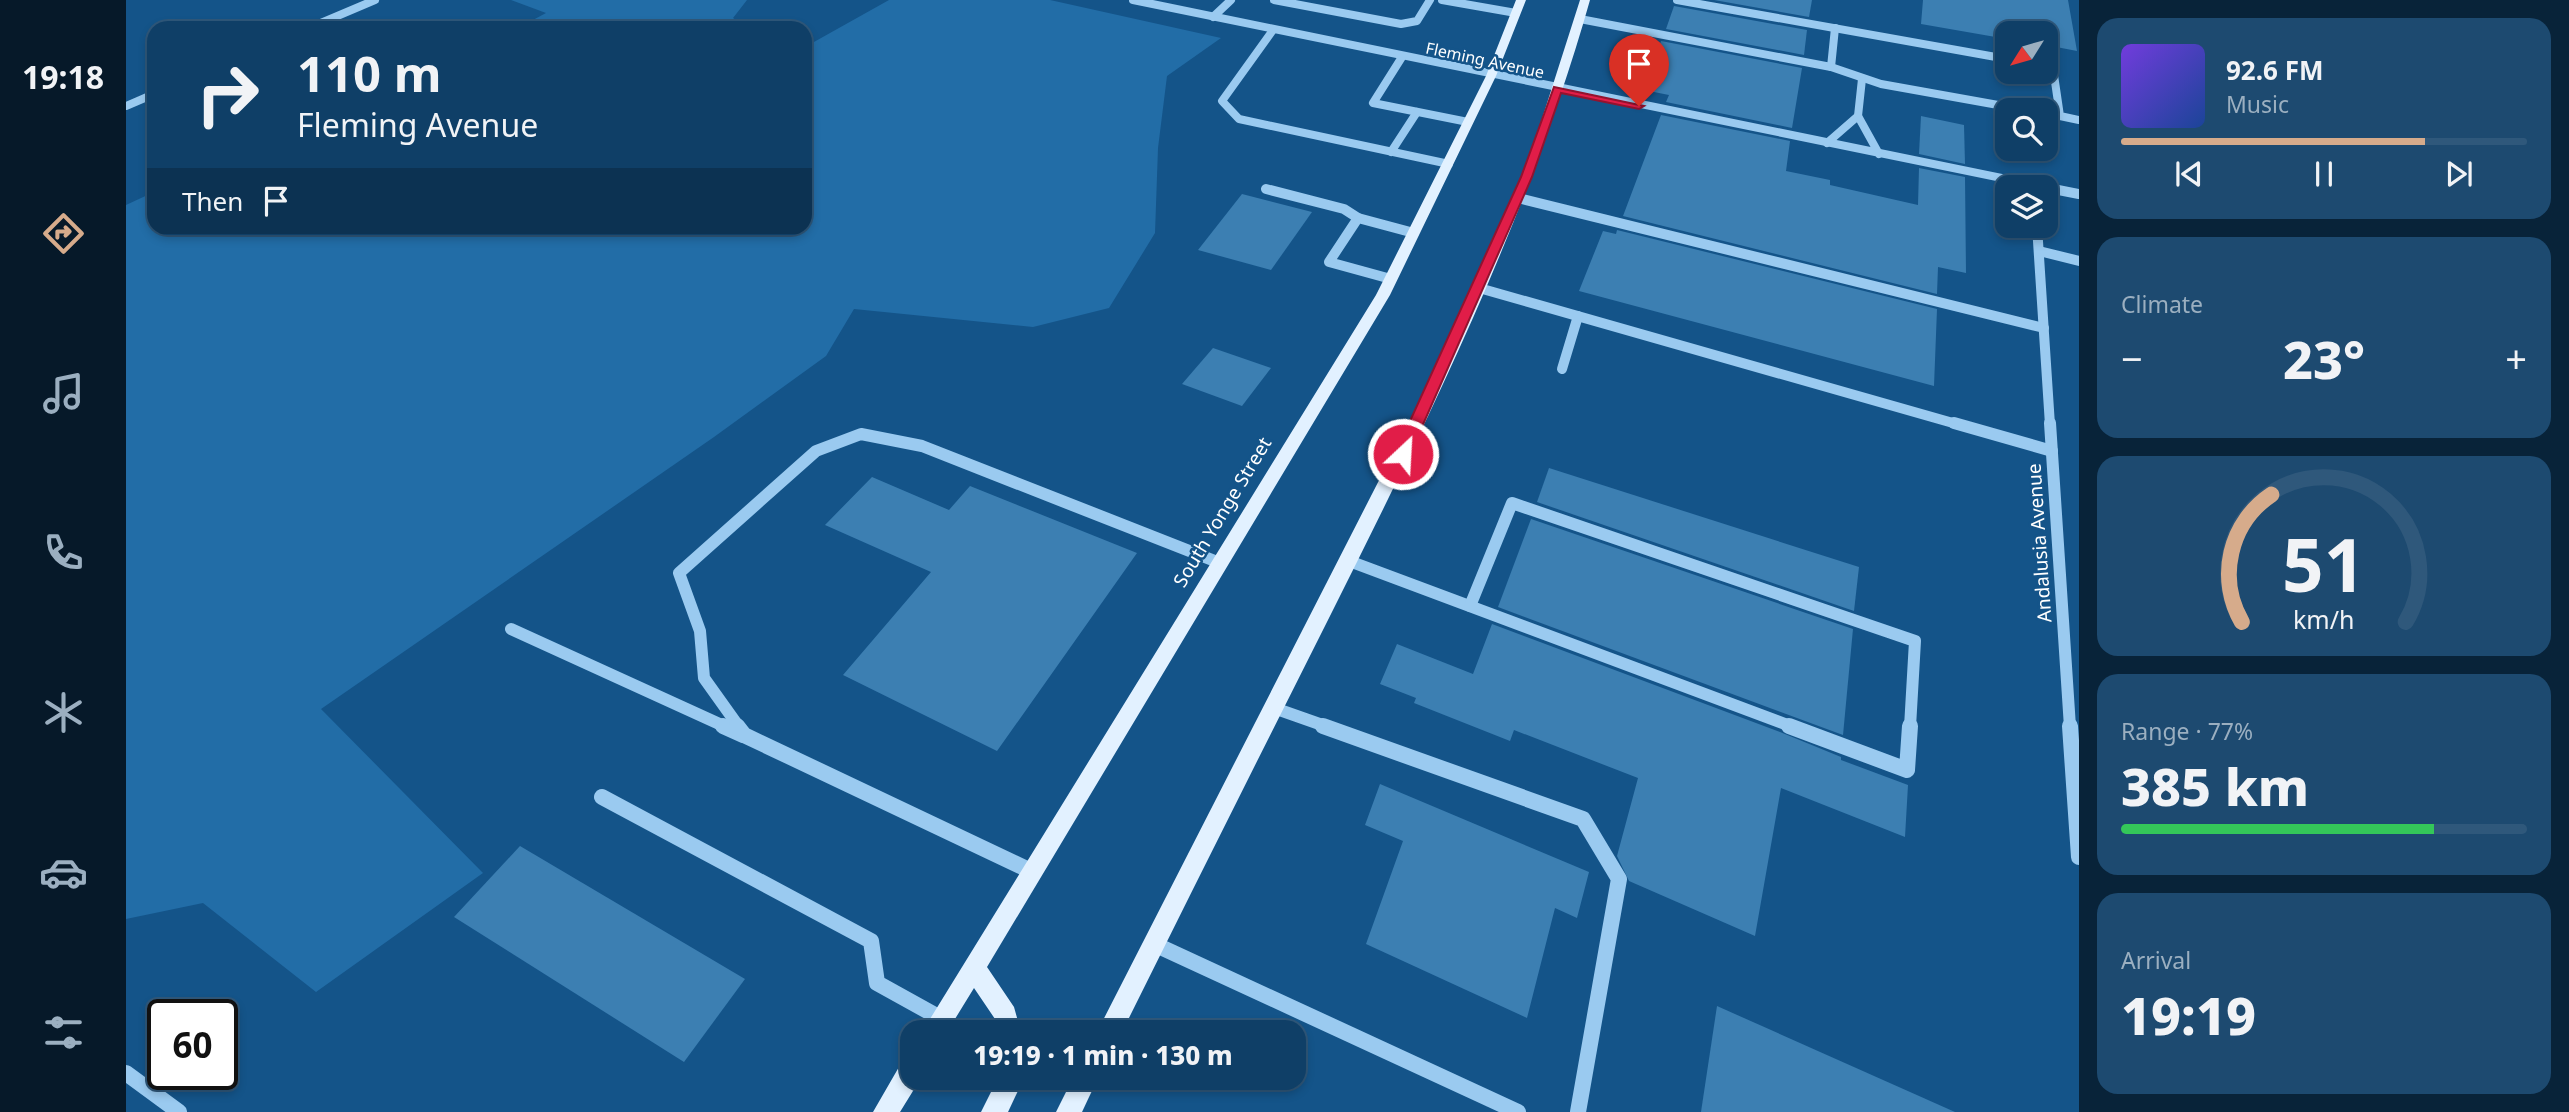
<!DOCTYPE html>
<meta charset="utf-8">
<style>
:root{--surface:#0f3f67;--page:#1d4a70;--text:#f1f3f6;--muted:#9bafc0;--line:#2f587b;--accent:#d6ab8b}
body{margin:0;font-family:"Noto Sans",sans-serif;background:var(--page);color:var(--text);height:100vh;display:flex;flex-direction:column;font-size:26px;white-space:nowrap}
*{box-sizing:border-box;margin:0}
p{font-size:23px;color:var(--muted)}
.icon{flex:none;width:38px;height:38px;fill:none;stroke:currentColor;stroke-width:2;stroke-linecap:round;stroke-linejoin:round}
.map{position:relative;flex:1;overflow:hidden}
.side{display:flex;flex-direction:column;gap:18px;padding:18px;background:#082339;width:490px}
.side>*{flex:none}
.guide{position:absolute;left:21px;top:21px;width:665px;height:214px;border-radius:21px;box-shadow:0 4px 10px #0003,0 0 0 2px var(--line);background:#0f3f67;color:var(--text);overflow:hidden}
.needle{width:46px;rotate:233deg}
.controls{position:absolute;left:1869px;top:21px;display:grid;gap:14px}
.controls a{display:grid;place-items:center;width:63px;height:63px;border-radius:14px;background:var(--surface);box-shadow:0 4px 10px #0003,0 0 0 2px var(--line);font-size:35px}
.speed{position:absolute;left:21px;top:999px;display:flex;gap:14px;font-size:35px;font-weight:700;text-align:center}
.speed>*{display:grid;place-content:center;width:91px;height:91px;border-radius:50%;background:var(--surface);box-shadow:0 4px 10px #0003,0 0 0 2px var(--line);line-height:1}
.speed .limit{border:4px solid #111;border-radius:10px;background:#fff;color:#111}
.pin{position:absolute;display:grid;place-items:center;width:60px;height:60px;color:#fff;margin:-72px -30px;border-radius:50% 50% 50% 0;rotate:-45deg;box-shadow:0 0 7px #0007}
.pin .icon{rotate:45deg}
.me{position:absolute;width:77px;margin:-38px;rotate:25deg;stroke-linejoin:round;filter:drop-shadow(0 0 5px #0008)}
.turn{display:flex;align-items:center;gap:24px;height:147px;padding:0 35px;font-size:32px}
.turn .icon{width:91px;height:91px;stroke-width:2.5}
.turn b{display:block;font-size:49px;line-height:60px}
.then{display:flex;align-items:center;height:66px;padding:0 35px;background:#0003;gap:14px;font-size:26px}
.big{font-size:52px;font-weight:800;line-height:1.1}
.side .widget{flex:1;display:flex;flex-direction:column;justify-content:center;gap:10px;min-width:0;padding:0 24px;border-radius:21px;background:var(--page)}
.side .dial{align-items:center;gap:0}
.dial svg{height:182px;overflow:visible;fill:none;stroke:var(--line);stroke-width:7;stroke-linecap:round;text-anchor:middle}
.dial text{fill:var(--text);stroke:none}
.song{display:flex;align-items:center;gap:21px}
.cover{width:84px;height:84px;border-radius:10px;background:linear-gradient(135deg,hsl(260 70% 55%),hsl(220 70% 35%))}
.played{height:7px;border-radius:4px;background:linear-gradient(90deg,var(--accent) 75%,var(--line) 75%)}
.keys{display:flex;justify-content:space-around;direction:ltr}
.heat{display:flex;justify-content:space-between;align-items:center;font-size:38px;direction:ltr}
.charge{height:10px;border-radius:5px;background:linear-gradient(90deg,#34c759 77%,var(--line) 0)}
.trip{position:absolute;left:774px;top:1020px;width:406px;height:70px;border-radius:21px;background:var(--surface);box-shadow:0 4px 10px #0003,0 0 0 2px var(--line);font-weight:800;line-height:70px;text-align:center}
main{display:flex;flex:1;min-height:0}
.tab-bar{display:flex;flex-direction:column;width:126px;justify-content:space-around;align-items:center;background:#061929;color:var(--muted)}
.tab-bar .icon{width:49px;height:49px}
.tab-bar .selected{color:var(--accent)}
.tab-bar b{font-size:32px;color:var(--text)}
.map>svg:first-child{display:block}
.green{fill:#226da7}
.building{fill:#3c7fb2}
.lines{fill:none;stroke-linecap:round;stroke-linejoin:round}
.minor-far3{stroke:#9acaf0;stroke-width:8}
.minor-far2{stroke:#9acaf0;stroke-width:10}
.minor-far1{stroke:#9acaf0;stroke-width:12}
.minor{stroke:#9acaf0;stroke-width:16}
.major{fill:#e2f1ff;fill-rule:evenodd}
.route{fill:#e11d48;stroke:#92132f;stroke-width:2}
.labels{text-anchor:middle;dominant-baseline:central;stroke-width:5;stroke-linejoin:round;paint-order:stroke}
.far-street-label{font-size:16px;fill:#fff;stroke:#145489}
.street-label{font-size:19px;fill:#fff;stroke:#145489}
</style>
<main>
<nav class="tab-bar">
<b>19:18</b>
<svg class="icon selected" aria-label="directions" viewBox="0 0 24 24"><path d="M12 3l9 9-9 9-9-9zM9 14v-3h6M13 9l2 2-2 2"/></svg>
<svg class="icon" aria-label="music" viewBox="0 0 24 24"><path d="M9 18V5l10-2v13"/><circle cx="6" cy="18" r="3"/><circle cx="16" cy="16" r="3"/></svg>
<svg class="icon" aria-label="phone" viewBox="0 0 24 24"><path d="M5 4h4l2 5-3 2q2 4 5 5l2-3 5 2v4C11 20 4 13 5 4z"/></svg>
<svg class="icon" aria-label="climate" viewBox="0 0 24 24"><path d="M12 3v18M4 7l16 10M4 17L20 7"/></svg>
<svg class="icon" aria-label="car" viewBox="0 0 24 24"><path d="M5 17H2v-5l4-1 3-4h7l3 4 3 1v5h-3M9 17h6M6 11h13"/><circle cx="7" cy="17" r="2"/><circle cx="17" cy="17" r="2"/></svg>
<svg class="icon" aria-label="filters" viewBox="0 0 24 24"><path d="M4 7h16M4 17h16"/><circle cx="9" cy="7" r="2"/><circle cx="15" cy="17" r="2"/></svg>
</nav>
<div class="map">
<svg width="1953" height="1112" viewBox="0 0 1953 1112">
<rect width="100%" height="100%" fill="#145489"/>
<g class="green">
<path d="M385,0H621L607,18L622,28H392L420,13Z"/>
<path d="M763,0H924L1095,38L1041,76L1032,148L1029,233L983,308L907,327L728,309L700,356L588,437L195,709L357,873L190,992L77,903L0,919V205L28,192V228H679V47Z"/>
</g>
<g class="building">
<path d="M1588,0H1686L1683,17Z"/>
<path d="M1797,0H1942L1951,51L1920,45V33H1881V39L1795,24Z"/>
<path d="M1548,6L1681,30L1678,55L1540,29Z"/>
<path d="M1535,41L1676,68L1666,128L1540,102L1543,95L1518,90Z"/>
<path d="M1535,115L1664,141L1660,171L1704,180V185L1792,205L1793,168L1839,177L1840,273L1812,267L1811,294L1497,216Z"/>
<path d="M1795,116L1838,125L1839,164L1793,154Z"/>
<path d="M1116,194L1186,212L1145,270L1072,250Z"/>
<path d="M1491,230L1811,309L1808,386L1453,291L1477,231L1490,234Z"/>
<path d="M1087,348L1145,368L1116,406L1056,384Z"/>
<path d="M1423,468L1733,567L1728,611L1411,502Z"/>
<path d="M746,477L823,510L844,486L1011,553L871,751L717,675L805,572L699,525Z"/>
<path d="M1405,519L1727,629L1717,735L1372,607Z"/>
<path d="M1366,624L1654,732L1715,757V760L1782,785L1779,837L1655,788L1629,936L1503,881L1491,856L1512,778L1388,730L1384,741L1288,703L1290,698L1254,684L1271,644L1347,674Z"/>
<path d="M1254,784L1463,872L1451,918L1429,908L1401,1018L1240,944L1277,841L1239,825Z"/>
<path d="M394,846L619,979L558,1062L328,917Z"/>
<path d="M1591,1006L1829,1112H1575Z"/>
</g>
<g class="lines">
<g class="minor-far3">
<path d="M1007,0L1920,187"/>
<path d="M1148,0L1275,24L1291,21L1304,0"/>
<path d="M1316,0L1390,13"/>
<path d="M1551,0L1881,59"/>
<path d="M1087,17L1105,0"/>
<path d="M1454,19L1705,67L1709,28"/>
<path d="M183,28L249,0"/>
<path d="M1147,30L1096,101L1113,119L1323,164"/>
<path d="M1276,57L1247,103L1342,122"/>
<path d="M1705,67L1755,84L1900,110"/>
<path d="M1920,69L1928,75L1934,116L1953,120"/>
<path d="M0,106L28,94"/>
<path d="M1732,116L1736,79"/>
<path d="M1701,143L1732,116L1753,154"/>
<path d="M1265,152L1291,112"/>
</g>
<g class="minor-far2">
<path d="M1912,186L1953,194"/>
<path d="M1140,189L1218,209L1232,218"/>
<path d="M1392,198L1918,328"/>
<path d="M1911,226L1924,425"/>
<path d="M1913,251L1953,261"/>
<path d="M1265,279L1203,262L1232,218L1288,233"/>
<path d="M1353,288L1834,425"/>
<path d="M1436,369L1452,316"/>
</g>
<g class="minor-far1">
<path d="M1828,423L1926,451"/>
<path d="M1924,423L1944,727"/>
<path d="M1223,561L1667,727"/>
<path d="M1344,606L1386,503L1789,641L1784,727"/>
<path d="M385,629L600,727"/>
<path d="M1148,708L1202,727"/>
<path d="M613,727L578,678L574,631L553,573L690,451L735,434L796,446L1094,563"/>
</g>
<g class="minor">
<path d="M597,726L617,735"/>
<path d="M611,726L618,735L907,872"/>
<path d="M1197,726L1457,819L1493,879L1452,1112"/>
<path d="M1663,726L1781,770L1784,726"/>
<path d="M1944,726L1953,857"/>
<path d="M476,797L745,941L751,983L816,1019"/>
<path d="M1028,944L1392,1112"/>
<path d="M0,1073L53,1112"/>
</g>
<g class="major">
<path d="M1390,0H1400L1370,76L1264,295L861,967L888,1007L895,1032H871L869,1019L848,988L821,1032H796L1250,295L1360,76Z"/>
<path d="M1454,0H1464C1403,216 1305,414 1205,614C1135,753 1065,893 996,1032H971L1314,361L1378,219L1407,147Z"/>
<path d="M786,1057V1078H795L774,1112H747L777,1060Z"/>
<path d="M872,1078H898L882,1112H855Z"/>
<path d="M947,1078H972L956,1112H930Z"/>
</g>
</g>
<path class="route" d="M1428,87L1518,106L1513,109L1435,93L1406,177L1284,454L1282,458H1271L1269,454L1395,177Z"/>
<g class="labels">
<g class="far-street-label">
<text transform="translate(1359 60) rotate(12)">Fleming Avenue</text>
</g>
<g class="street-label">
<text transform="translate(1096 512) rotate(-59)">South Yonge Street</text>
<text transform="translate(1913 543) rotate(-94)">Andalusia Avenue</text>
</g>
</g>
</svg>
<div class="controls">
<a><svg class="needle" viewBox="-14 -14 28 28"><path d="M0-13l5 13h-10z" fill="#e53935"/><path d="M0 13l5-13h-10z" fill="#9bafc0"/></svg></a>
<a><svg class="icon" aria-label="search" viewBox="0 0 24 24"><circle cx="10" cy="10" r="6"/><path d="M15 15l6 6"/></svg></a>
<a><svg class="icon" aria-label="layers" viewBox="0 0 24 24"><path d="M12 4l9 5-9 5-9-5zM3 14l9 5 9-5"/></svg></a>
</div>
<div class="speed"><div class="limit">60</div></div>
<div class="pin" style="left:1513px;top:106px;background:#d93025"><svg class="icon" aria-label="arrive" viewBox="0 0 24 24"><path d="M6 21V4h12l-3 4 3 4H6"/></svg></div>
<svg class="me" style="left:1277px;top:454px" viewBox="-20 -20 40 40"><circle r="17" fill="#e11d48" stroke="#fff" stroke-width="3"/><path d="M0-11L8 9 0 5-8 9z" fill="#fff"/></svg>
<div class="trip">19:19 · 1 min · 130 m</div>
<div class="guide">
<div class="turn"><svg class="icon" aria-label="right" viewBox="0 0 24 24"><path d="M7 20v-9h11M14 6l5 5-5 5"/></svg><div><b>110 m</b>Fleming Avenue</div></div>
<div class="then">Then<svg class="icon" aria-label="arrive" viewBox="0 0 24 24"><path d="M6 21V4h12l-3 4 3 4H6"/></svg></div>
</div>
</div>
<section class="side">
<div class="widget">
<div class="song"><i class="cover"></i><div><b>92.6 FM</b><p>Music</p></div></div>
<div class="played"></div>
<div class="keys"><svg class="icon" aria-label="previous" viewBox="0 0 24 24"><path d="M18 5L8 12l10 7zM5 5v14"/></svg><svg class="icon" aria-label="pause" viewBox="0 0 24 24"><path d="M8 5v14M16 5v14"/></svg><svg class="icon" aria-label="next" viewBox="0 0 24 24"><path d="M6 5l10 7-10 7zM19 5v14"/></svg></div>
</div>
<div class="widget"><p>Climate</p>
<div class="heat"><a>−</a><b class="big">23°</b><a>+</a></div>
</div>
<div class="widget dial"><svg viewBox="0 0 100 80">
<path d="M14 69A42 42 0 1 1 86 69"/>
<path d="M14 69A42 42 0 0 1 27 13" stroke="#d6ab8b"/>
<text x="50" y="56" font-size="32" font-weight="700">51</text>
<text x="50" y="72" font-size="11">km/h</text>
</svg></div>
<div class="widget"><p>Range · 77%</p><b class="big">385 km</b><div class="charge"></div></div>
<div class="widget"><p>Arrival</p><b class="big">19:19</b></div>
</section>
</main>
